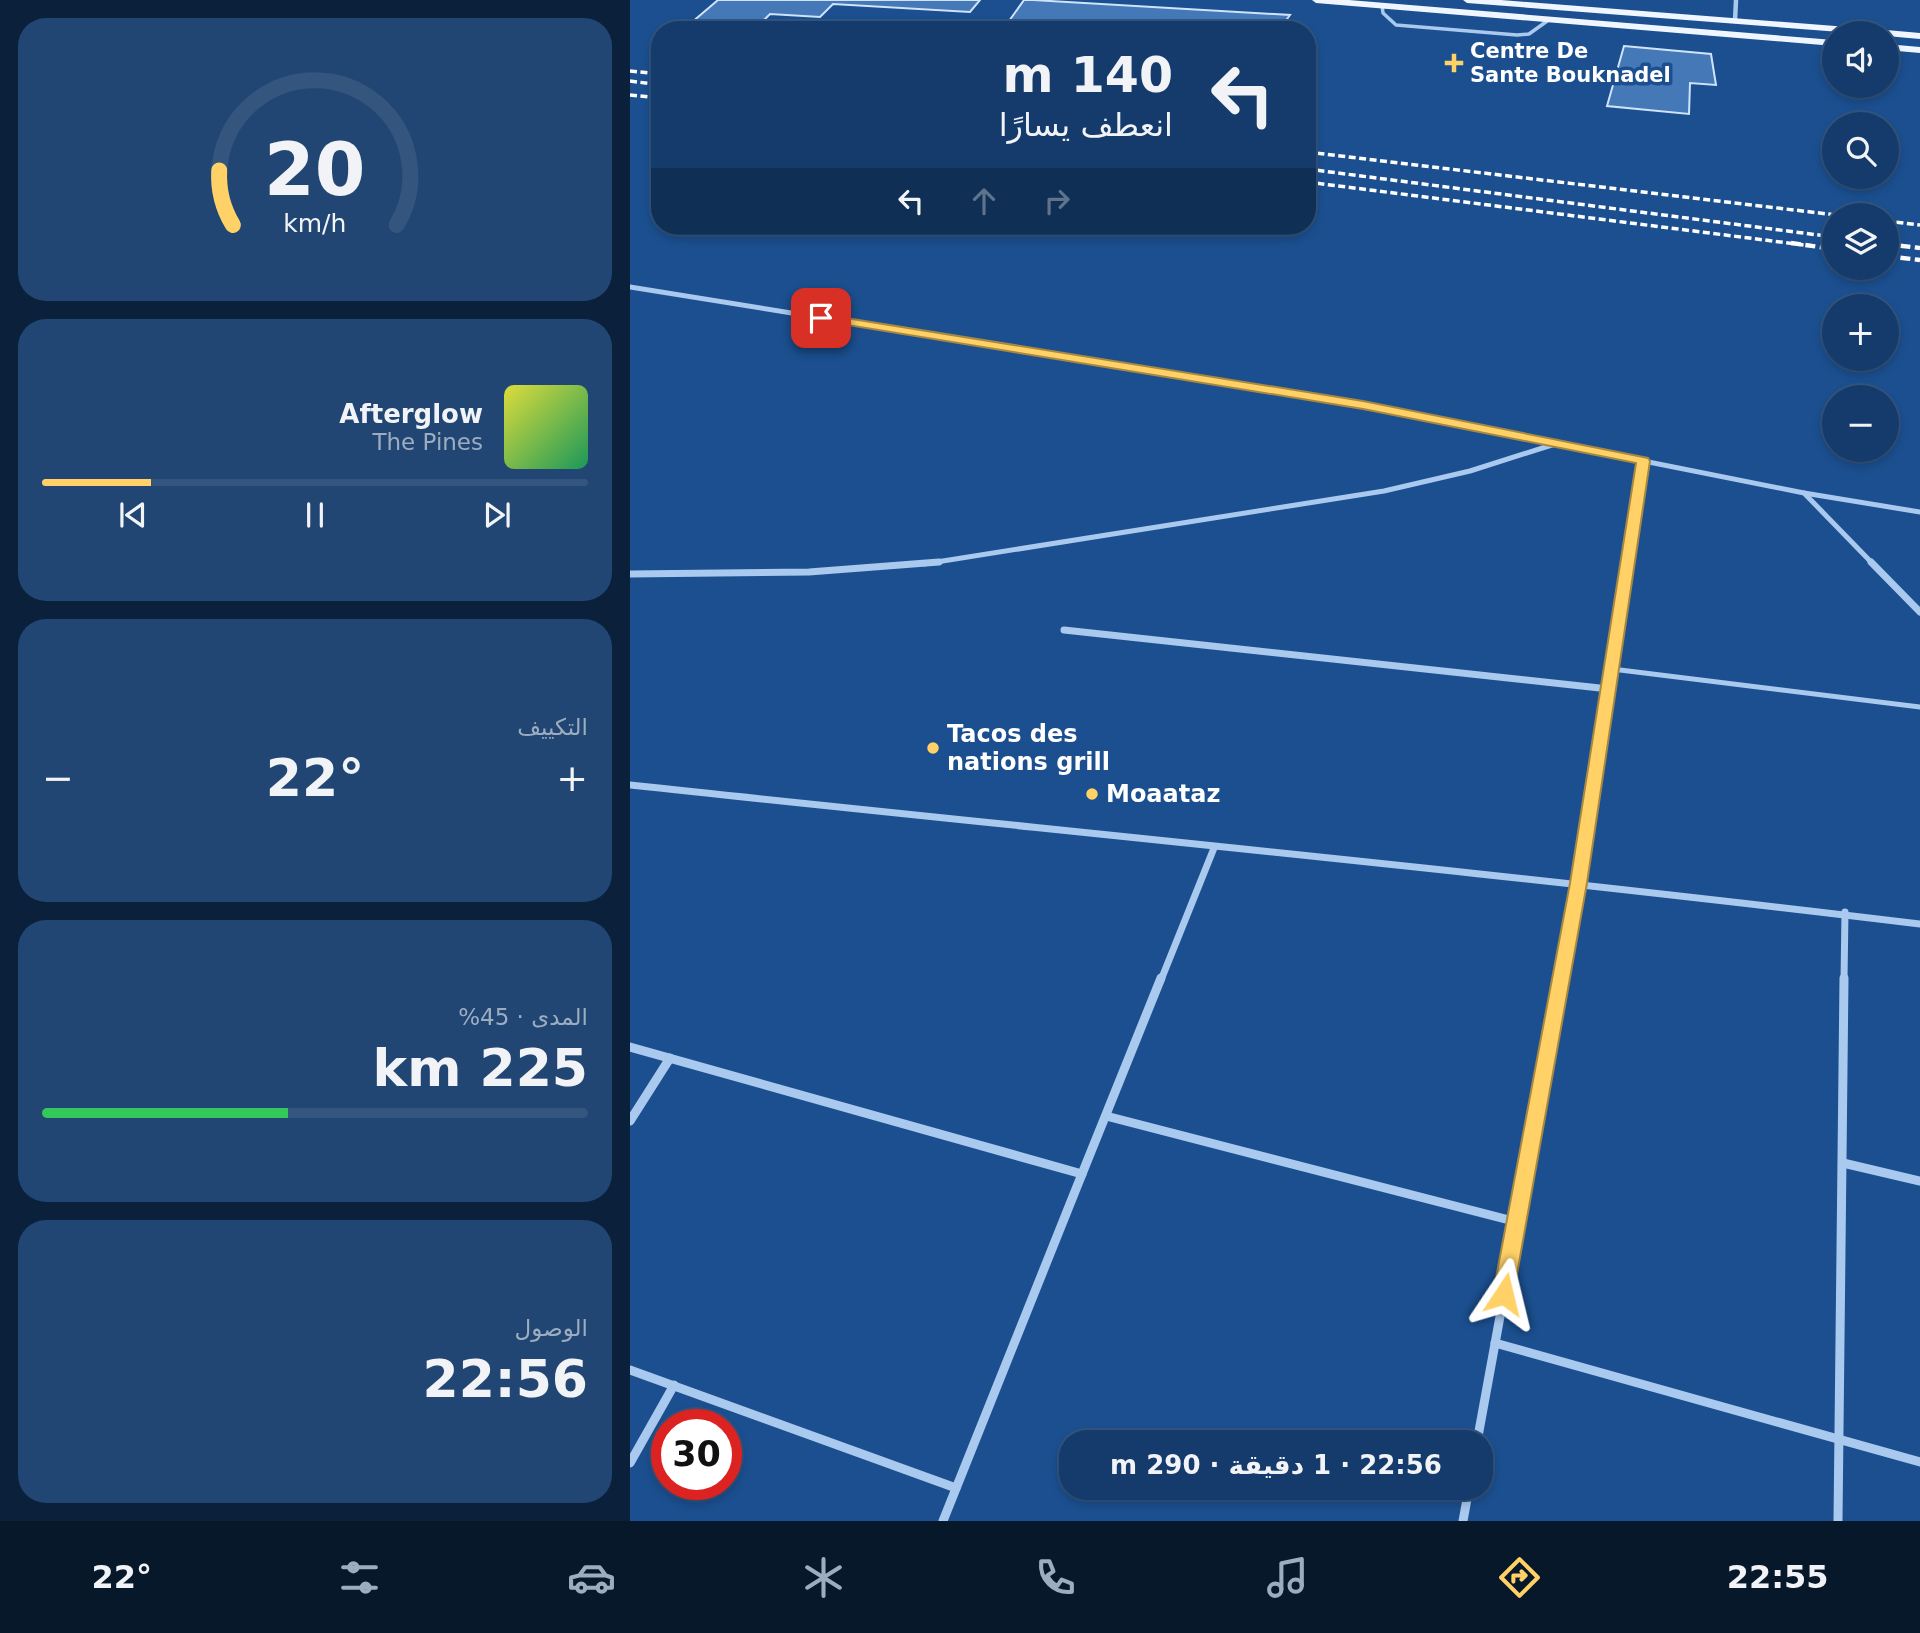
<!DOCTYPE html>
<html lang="ar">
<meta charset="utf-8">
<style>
:root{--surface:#143b6b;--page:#214673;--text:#f1f3f6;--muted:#9dadc1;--line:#33557e;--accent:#ffd166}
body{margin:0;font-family:"DejaVu Sans","Noto Sans Arabic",sans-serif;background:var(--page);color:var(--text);direction:rtl;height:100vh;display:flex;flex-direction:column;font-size:26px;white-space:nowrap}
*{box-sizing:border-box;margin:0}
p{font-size:23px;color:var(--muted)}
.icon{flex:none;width:38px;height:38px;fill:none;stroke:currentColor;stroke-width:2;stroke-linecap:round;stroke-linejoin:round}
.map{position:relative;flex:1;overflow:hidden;direction:ltr}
.sheet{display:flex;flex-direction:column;gap:18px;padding:18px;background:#0b203b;width:630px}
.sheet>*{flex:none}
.guide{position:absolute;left:21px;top:21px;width:665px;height:214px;border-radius:28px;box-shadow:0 4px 10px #0003,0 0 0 2px var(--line);direction:rtl;background:#143b6b;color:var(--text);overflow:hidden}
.fabs{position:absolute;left:1192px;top:21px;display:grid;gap:14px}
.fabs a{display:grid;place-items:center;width:77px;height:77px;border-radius:50%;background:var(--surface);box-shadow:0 4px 10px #0003,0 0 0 2px var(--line);font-size:35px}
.speed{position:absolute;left:21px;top:1409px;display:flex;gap:14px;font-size:35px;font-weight:700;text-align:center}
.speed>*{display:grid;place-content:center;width:91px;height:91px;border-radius:50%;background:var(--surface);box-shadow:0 4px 10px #0003,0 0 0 2px var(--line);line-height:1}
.speed .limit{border:10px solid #d22;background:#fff;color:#111}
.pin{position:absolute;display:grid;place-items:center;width:60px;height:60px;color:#fff;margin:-30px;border-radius:14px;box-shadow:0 4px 10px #0006}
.me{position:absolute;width:77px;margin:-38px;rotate:10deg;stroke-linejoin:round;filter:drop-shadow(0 0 5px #0008)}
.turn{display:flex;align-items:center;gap:24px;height:147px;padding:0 28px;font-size:32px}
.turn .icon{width:91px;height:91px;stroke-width:2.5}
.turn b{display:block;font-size:49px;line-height:60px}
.lanes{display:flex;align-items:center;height:66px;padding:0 28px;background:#0003;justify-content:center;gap:35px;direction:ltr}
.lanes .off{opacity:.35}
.big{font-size:52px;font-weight:800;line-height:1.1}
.sheet .tile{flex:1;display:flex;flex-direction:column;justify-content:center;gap:10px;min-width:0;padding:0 24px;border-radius:28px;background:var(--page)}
.sheet .dial{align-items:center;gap:0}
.dial svg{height:182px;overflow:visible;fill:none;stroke:var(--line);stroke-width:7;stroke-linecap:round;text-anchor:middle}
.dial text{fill:var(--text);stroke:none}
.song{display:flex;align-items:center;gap:21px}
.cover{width:84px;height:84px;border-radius:10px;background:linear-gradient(135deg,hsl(60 70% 55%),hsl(150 70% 35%))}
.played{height:7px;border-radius:4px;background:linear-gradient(90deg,var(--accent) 20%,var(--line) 20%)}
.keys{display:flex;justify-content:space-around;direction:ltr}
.heat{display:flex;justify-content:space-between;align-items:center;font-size:38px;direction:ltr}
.charge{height:10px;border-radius:5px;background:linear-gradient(90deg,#34c759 45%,var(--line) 0)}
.trip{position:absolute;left:429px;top:1430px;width:434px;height:70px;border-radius:28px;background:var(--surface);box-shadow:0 4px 10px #0003,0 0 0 2px var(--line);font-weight:800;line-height:70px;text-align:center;direction:rtl}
.menu{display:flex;height:112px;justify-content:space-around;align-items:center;background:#08182b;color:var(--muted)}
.menu .icon{width:49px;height:49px}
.menu .selected{color:var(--accent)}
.menu b{font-size:32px;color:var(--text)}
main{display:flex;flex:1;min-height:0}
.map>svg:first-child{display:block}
.building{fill:#4478b7;stroke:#cfe3fa;stroke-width:2}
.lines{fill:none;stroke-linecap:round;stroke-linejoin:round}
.service-far1{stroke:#a9c9ee;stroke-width:3.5}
.service{stroke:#a9c9ee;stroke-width:5}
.minor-far3{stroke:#a9c9ee;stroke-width:4.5}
.minor-far2{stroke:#a9c9ee;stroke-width:5}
.minor-far1{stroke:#a9c9ee;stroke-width:7}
.minor{stroke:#a9c9ee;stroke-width:9}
.primary{fill:#f0f6ff;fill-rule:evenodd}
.rail-far1{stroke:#fff;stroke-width:3.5;stroke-dasharray:7 3.5;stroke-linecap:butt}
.rail{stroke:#fff;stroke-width:4.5;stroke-dasharray:10 4.5;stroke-linecap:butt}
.route{fill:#ffd166;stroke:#a68842;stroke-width:2}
.poi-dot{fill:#ffd166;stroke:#1b4f8f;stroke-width:2.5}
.labels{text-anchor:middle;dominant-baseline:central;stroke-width:7;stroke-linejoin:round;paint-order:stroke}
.far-poi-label{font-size:21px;font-weight:bold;fill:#fff;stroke:#1b4f8f;text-anchor:start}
.poi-label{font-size:24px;font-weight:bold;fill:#fff;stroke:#1b4f8f;text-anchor:start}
</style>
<main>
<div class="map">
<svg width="1290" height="1521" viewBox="0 0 1290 1521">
<rect width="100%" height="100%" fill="#1b4f8f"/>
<g class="building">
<path d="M88,0H350L340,12L203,4L190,17L140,14L124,30H64L71,24L61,23Z"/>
<path d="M394,0H403L660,15L649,30H261L268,21L374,28Z"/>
<path d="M994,46L1081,54L1086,85L1060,83L1059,114L977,106Z"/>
</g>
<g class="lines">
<path class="service-far1" d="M752,5L753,13L766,25L887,35L899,34L920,19"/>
<path class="service" d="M982,669L1290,707"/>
<path class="minor-far3" d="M1105,21L1106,0"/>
<g class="minor-far2">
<path d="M0,287L733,405L1174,493L1243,564"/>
<path d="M1174,493L1290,512"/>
<path d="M294,564L754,491L840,471L925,444"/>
<path d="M997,564L1013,461"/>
</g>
<g class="minor-far1">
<path d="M1241,562L1290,612"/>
<path d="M0,574L179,572L309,562"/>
<path d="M434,630L979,689"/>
<path d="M0,785C430,831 861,872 1290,924"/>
<path d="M531,980L584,848"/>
<path d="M931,980L949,883L998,562"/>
<path d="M1214,980L1215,912"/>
</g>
<g class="minor">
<path d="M0,1047L452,1174L313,1521"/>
<path d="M476,1116L887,1222"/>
<path d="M0,1121L40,1058"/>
<path d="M1213,1163L1290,1181"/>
<path d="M452,1174L531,978"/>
<path d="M865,1343L1290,1462"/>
<path d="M0,1370L326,1488"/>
<path d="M847,1442L932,978"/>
<path d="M0,1463L44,1385"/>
<path d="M833,1521L839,1488"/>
<path d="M1208,1521L1214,978"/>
</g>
<g class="primary">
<path d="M682,0H719L1204,40V46L686,3Z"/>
<path d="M833,0H871L1256,30L1290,33V39L1256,36V33H1223L837,3Z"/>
<path d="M1256,44L1290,47V53L1256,50Z"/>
</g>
<g class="rail-far1">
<path d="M0,71L30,74"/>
<path d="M0,81L30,85"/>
<path d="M0,95L30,98"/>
<path d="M677,152L1206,215"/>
<path d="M677,169L1204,237"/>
<path d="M677,182L1174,245"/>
<path d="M1256,221L1290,225"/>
<path d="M1256,244L1267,245"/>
</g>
<g class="rail">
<path d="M1161,243L1204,249"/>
<path d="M1256,244L1290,248"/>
<path d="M1256,256L1290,260"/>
</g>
</g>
<path class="route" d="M191,314L733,401L1018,458L1020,461L957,883L882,1302L874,1305L866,1302L863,1294L940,883L1006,463L733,409L187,320V315Z"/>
<g class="poi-dot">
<path d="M820.5 52.5h7v7h7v7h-7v7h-7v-7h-7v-7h7z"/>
<circle cx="303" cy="748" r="7"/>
<circle cx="462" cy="794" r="7"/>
</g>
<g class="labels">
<g class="far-poi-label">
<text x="840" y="51">Centre De<tspan x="840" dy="24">Sante Bouknadel</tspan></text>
</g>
<g class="poi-label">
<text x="317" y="734">Tacos des<tspan x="317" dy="28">nations grill</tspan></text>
<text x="476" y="794">Moaataz</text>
</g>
</g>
</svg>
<div class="fabs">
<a><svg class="icon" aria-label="sound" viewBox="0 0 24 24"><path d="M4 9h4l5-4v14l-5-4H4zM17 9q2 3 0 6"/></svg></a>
<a><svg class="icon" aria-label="search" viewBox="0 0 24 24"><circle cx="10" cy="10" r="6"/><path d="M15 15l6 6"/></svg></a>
<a><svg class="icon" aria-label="layers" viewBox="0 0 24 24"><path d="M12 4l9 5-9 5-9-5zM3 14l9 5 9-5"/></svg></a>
<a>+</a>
<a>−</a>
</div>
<div class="speed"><div class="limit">30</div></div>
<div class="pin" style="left:191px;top:318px;background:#d93025"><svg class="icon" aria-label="arrive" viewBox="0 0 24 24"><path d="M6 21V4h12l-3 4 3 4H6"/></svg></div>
<svg class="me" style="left:874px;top:1294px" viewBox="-20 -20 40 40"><path d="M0-17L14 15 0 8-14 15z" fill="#ffd166" stroke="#fff" stroke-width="4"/></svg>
<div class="trip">22:56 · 1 دقيقة · 290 m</div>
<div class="guide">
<div class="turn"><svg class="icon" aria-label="left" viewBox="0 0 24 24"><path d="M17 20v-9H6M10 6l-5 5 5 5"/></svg><div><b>140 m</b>انعطف يسارًا</div></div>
<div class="lanes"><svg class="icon" aria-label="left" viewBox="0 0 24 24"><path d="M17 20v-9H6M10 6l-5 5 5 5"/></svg><svg class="icon off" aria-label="ahead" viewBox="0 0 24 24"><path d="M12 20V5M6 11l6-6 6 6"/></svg><svg class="icon off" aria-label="right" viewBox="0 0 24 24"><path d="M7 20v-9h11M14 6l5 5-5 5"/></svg></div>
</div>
</div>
<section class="sheet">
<div class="tile dial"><svg viewBox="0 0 100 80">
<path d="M14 69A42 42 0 1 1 86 69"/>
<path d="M14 69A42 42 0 0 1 8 45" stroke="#ffd166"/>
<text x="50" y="56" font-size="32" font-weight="700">20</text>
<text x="50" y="72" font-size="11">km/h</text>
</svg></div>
<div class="tile">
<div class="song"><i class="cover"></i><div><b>Afterglow</b><p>The Pines</p></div></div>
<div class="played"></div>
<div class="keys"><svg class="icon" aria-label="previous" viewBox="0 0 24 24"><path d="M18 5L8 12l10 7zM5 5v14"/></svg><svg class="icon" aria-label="pause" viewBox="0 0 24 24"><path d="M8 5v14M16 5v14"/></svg><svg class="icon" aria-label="next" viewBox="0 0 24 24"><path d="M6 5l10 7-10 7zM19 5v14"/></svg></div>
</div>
<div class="tile"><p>التكييف</p>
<div class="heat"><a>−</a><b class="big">22°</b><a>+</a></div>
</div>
<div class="tile"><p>المدى · 45%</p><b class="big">225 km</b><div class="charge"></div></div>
<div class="tile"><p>الوصول</p><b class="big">22:56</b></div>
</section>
</main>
<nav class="menu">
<b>22:55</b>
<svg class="icon selected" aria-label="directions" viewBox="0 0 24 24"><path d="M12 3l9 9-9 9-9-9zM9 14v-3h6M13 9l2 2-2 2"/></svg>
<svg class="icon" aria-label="music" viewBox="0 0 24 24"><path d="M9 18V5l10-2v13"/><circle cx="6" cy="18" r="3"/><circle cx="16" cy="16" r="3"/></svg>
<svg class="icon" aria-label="phone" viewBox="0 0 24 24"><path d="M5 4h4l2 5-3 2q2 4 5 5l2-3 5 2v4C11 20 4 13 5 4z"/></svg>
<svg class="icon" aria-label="climate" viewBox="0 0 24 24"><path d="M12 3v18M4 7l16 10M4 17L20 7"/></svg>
<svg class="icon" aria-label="car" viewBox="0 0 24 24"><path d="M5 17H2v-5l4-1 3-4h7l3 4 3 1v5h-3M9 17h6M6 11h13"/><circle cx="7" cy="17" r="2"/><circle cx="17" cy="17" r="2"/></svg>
<svg class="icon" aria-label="filters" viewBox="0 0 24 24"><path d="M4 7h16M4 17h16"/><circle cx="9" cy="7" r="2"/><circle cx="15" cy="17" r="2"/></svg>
<b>22°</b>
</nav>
